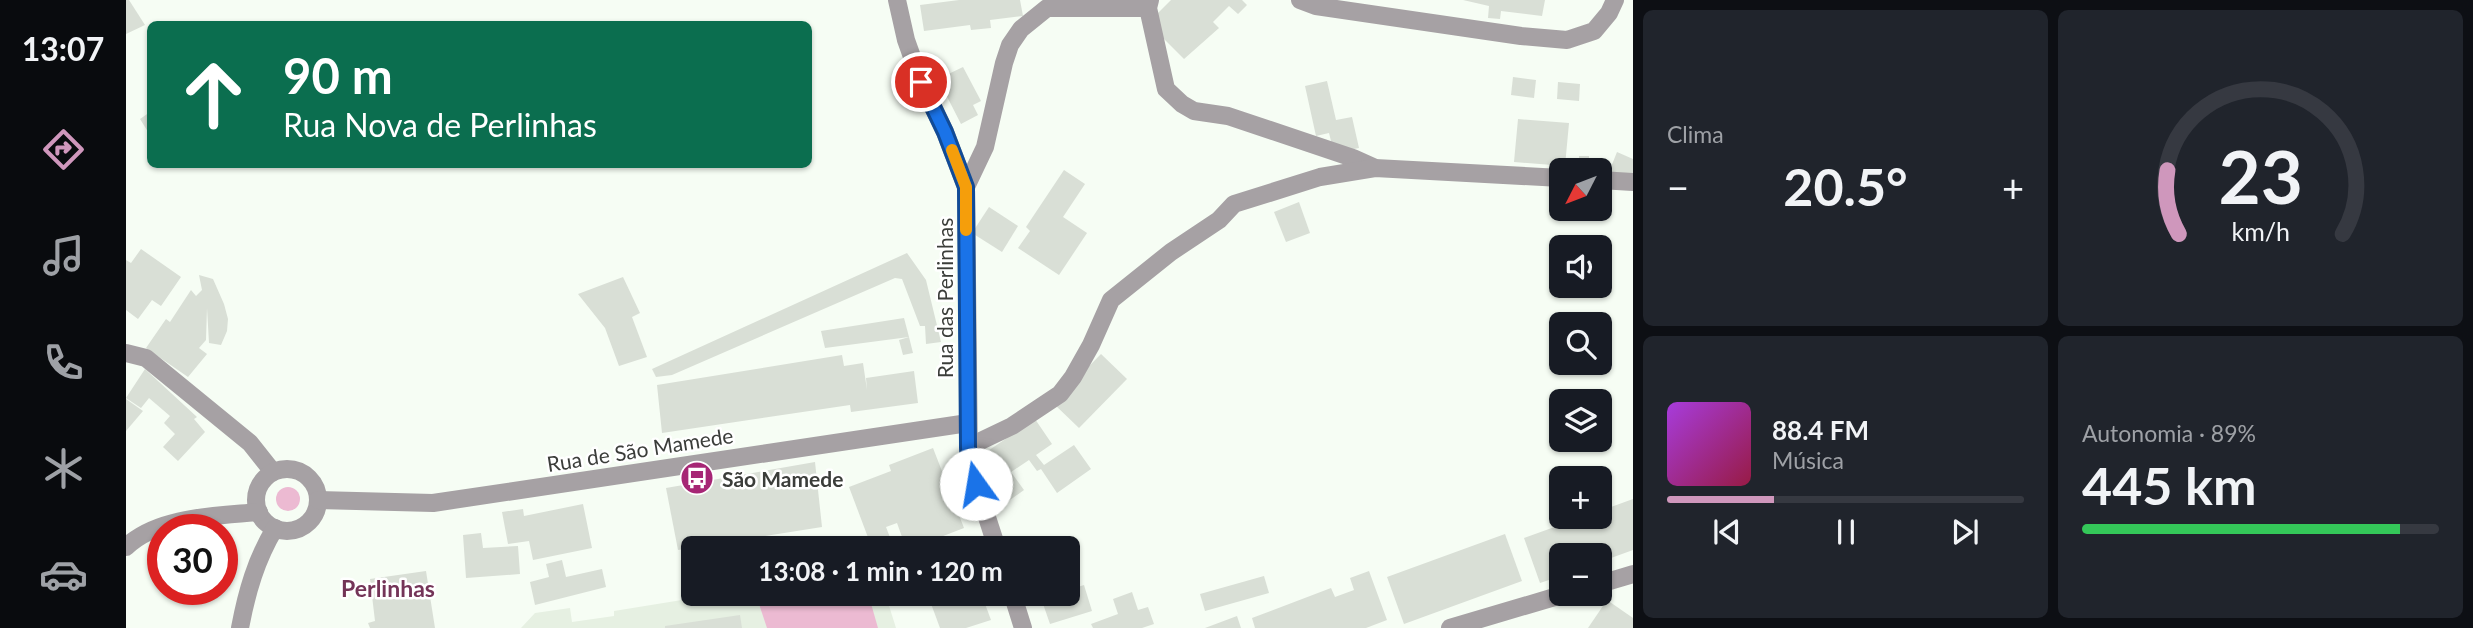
<!DOCTYPE html>
<html lang="pt">
<meta charset="utf-8">
<style>
:root{--surface:#171b24;--page:#20242c;--text:#f1f3f6;--muted:#9ea1a6;--line:#363941;--accent:#cf97bc}
body{margin:0;font-family:Lato,sans-serif;background:var(--page);color:var(--text);height:100vh;display:flex;flex-direction:column;font-size:26px;white-space:nowrap}
*{box-sizing:border-box;margin:0}
p{font-size:23px;color:var(--muted)}
.icon{flex:none;width:38px;height:38px;fill:none;stroke:currentColor;stroke-width:2;stroke-linecap:round;stroke-linejoin:round}
.map{position:relative;flex:1;overflow:hidden}
.side{display:flex;flex-direction:column;gap:10px;padding:10px;background:#0d0f14;width:840px}
.side>*{flex:none}
.guide{position:absolute;left:21px;top:21px;width:665px;height:147px;border-radius:10px;box-shadow:0 2px 5px #0004;background:#0b6e4f;color:#fff;overflow:hidden}
.needle{width:46px;rotate:228deg}
.buttons{position:absolute;left:1423px;top:158px;display:grid;gap:14px}
.buttons a{display:grid;place-items:center;width:63px;height:63px;border-radius:10px;background:var(--surface);box-shadow:0 2px 5px #0004;font-size:35px}
.speed{position:absolute;left:21px;top:514px;display:flex;gap:14px;font-size:35px;font-weight:700;text-align:center}
.speed>*{display:grid;place-content:center;width:91px;height:91px;border-radius:50%;background:var(--surface);box-shadow:0 2px 5px #0004;line-height:1}
.speed .limit{border:10px solid #d22;background:#fff;color:#111}
.pin{position:absolute;display:grid;place-items:center;width:60px;height:60px;color:#fff;margin:-30px;border:4px solid #fff;border-radius:50%;box-shadow:0 2px 7px #0007}
.me{position:absolute;width:77px;margin:-38px;rotate:347deg;stroke-linejoin:round;filter:drop-shadow(0 0 5px #0008)}
.turn{display:flex;align-items:center;gap:24px;height:147px;padding:0 21px;font-size:32px}
.turn .icon{width:91px;height:91px;stroke-width:2.5}
.turn b{display:block;font-size:49px;line-height:60px}
.big{font-size:52px;font-weight:700;line-height:1.1}
.side .widget{flex:1;display:flex;flex-direction:column;justify-content:center;gap:10px;min-width:0;padding:0 24px;border-radius:10px;background:var(--page)}
.side .dial{align-items:center;gap:0}
.dial svg{height:182px;overflow:visible;fill:none;stroke:var(--line);stroke-width:7;stroke-linecap:round;text-anchor:middle}
.dial text{fill:var(--text);stroke:none}
.song{display:flex;align-items:center;gap:21px}
.cover{width:84px;height:84px;border-radius:10px;background:linear-gradient(135deg,hsl(280 70% 55%),hsl(340 70% 35%))}
.played{height:7px;border-radius:4px;background:linear-gradient(90deg,var(--accent) 30%,var(--line) 30%)}
.keys{display:flex;justify-content:space-around;direction:ltr}
.heat{display:flex;justify-content:space-between;align-items:center;font-size:38px;direction:ltr}
.charge{height:10px;border-radius:5px;background:linear-gradient(90deg,#34c759 89%,var(--line) 0)}
.side .tiles{flex:1;display:grid;gap:10px;grid-template-columns:repeat(2,1fr)}
.trip{position:absolute;left:555px;top:536px;width:399px;height:70px;border-radius:10px;background:var(--surface);box-shadow:0 2px 5px #0004;font-weight:700;line-height:70px;text-align:center}
main{display:flex;flex:1;min-height:0}
.tab-bar{display:flex;flex-direction:column;width:126px;justify-content:space-around;align-items:center;background:#090b0e;color:var(--muted)}
.tab-bar .icon{width:49px;height:49px}
.tab-bar .selected{color:var(--accent)}
.tab-bar b{font-size:32px;color:var(--text)}
.map>svg:first-child{display:block}
.built{fill:#e6f0e2}
.green{fill:#ecbad2}
.building{fill:#d9dfd6}
.lines{fill:none;stroke-linecap:round;stroke-linejoin:round}
.minor{stroke:#a6a1a4;stroke-width:18}
.route-casing{stroke:#114b97;stroke-width:18}
.route{stroke:#1a73e8;stroke-width:12}
.slow{stroke:#f59e0b;stroke-width:12}
.labels{text-anchor:middle;dominant-baseline:central;stroke-width:5;stroke-linejoin:round;paint-order:stroke}
.street-label{font-size:21px;fill:#3b3d3a;stroke:#fff}
.poi-label{font-size:21px;font-weight:bold;fill:#3b3d3a;stroke:#fff;text-anchor:start}
.neighbourhood-label{font-size:23px;font-weight:bold;fill:#743458;stroke:#fff}
</style>
<main>
<nav class="tab-bar">
<b>13:07</b>
<svg class="icon selected" aria-label="directions" viewBox="0 0 24 24"><path d="M12 3l9 9-9 9-9-9zM9 14v-3h6M13 9l2 2-2 2"/></svg>
<svg class="icon" aria-label="music" viewBox="0 0 24 24"><path d="M9 18V5l10-2v13"/><circle cx="6" cy="18" r="3"/><circle cx="16" cy="16" r="3"/></svg>
<svg class="icon" aria-label="phone" viewBox="0 0 24 24"><path d="M5 4h4l2 5-3 2q2 4 5 5l2-3 5 2v4C11 20 4 13 5 4z"/></svg>
<svg class="icon" aria-label="climate" viewBox="0 0 24 24"><path d="M12 3v18M4 7l16 10M4 17L20 7"/></svg>
<svg class="icon" aria-label="car" viewBox="0 0 24 24"><path d="M5 17H2v-5l4-1 3-4h7l3 4 3 1v5h-3M9 17h6M6 11h13"/><circle cx="7" cy="17" r="2"/><circle cx="17" cy="17" r="2"/></svg>
</nav>
<div class="map">
<svg width="1507" height="628" viewBox="0 0 1507 628">
<rect width="100%" height="100%" fill="#f6fdf4"/>
<path class="built" d="M599,593H759L770,628H395L409,613L444,608L446,622L488,616V611Z"/>
<g class="green">
<circle cx="162" cy="499" r="12"/>
<path d="M700,593H742L752,628H641L633,604Z"/>
</g>
<g class="building">
<path d="M0,0H3L19,25L0,34Z"/>
<path d="M833,0H894L897,16L864,20L865,28L845,30L844,25L798,31L794,5Z"/>
<path d="M1045,0H1116L1121,5L1112,14L1103,6L1087,22L1093,28L1058,59L1022,23Z"/>
<path d="M1337,0H1419L1416,16L1375,11L1374,19L1362,18L1363,6Z"/>
<path d="M837,67L855,101L847,105L852,115L835,124L812,79Z"/>
<path d="M1387,77L1410,80L1408,98L1385,95Z"/>
<path d="M1201,81L1210,120L1226,117L1233,148L1208,153L1203,133L1190,136L1179,86Z"/>
<path d="M1432,82L1454,84L1453,101L1431,99Z"/>
<path d="M24,112V135L14,119Z"/>
<path d="M1392,119L1443,123L1439,166L1388,162Z"/>
<path d="M1491,152L1507,159V182L1483,172Z"/>
<path d="M1453,156H1463V166L1482,167V181H1474V170H1453Z"/>
<path d="M938,170L959,184L937,217L961,233L933,275L892,248L904,231L900,227Z"/>
<path d="M1173,202L1184,233L1160,242L1148,212Z"/>
<path d="M863,207L892,226L876,252L846,233Z"/>
<path d="M15,249L55,277L35,306L26,300L12,319L0,310V260L5,263Z"/>
<path d="M781,253L800,280L815,342L800,344L799,326H794L776,279L769,278L546,375L530,377L526,369Z"/>
<path d="M73,275L87,279L98,304L102,319L101,331L95,345L83,343L81,308L80,340L73,348L81,354L62,377L20,348L40,319L44,322L65,290L70,296L76,290Z"/>
<path d="M497,277L514,313L506,317L521,357L493,366L479,328L452,294Z"/>
<path d="M778,318L783,337L787,353L777,355L773,340L783,337L699,348L695,331Z"/>
<path d="M975,354L1001,379L953,428L927,403Z"/>
<path d="M716,355L718,366L737,363L741,390L740,378L788,371L792,403L725,412L724,405L536,433L531,385Z"/>
<path d="M19,369L71,417L68,419L79,432L52,461L37,447L49,434L38,423L44,416L23,398L15,408L0,398Z"/>
<path d="M0,399L17,411L0,431Z"/>
<path d="M909,419L926,444L910,455L918,465L948,445L965,469L931,493L915,469L911,471L903,460L885,472L898,490L877,505L847,461Z"/>
<path d="M807,448L838,528L786,548H780L771,523L760,527L768,548H746L723,487L765,471L763,465Z"/>
<path d="M689,462L696,527L552,550L540,488Z"/>
<path d="M1507,499V550L1474,562V555H1435V576L1414,583L1398,538L1459,516H1474V511Z"/>
<path d="M457,504L466,548L407,560L403,541L382,544L376,512L397,509L398,516Z"/>
<path d="M355,533L357,548L392,546L394,574L340,578L337,535Z"/>
<path d="M1379,534L1396,581L1278,624L1261,577Z"/>
<path d="M436,560L440,577L476,569L480,587L409,605L404,582L423,577L420,564Z"/>
<path d="M300,571L309,628H244L242,623L249,621L244,579Z"/>
<path d="M1243,571L1261,620L1240,628H1129L1126,618L1205,588L1209,597L1228,590L1224,578Z"/>
<path d="M1138,576L1143,593L1079,611L1074,594Z"/>
<path d="M958,585L966,611L924,624L915,598L932,593H942V590Z"/>
<path d="M1006,592L1012,610L1022,607L1028,624L1016,628H967L965,624L992,614L987,599Z"/>
<path d="M801,593H855L865,620L840,628H814Z"/>
<path d="M1481,600L1507,618V628H1462Z"/>
<path d="M614,615L616,628H539V626Z"/>
<path d="M1111,616L1115,628H1079Z"/>
</g>
<g class="lines">
<g class="minor">
<path d="M771,0L780,40L795,82L819,132L840,187"/>
<path d="M1024,0L1022,8L1040,89L1056,104L1068,111L1102,116L1227,158L1247,167"/>
<path d="M1174,0L1190,6L1395,36L1441,40L1468,31L1483,13L1489,0"/>
<path d="M1474,180L1507,182"/>
<path d="M0,353L20,358L124,443L147,472"/>
<path d="M842,447L886,426L934,394L947,377L965,345L985,300L1045,252L1093,220L1108,204L1194,177L1249,168L1435,178"/>
<circle cx="161" cy="500" r="31"/>
<path d="M192,500L307,503L842,423"/>
<path d="M0,547C32,516 91,516 133,512"/>
<path d="M871,548L843,462L840,187L859,147L878,63L884,45L895,29L921,8H1022"/>
<path d="M1474,584L1507,574"/>
<path d="M886,593L897,628"/>
<path d="M114,628C121,591 130,560 149,528"/>
<path d="M1324,628L1442,593"/>
</g>
</g>
<g class="lines">
<defs>
<path id="route" d="M795,82L819,132L840,187L842,447L843,463L850,484"/>
</defs>
<use href="#route" class="route-casing"/>
<use href="#route" class="route"/>
<path class="slow" d="M826,150L840,187V230"/>
</g>
<defs>
<symbol id="bus-disc" viewBox="-11 -11 22 22"><circle r="9.5" fill="#a62675" stroke="#fff"/><path d="M-5-6H5V4H4V6H2V4H-2V6H-4V4H-5ZM-3.5-4V0h7V-4ZM-3.5 1.2v1.5H-2V1.2ZM2 1.2v1.5H3.5V1.2Z" fill="#fff"/></symbol>
</defs>
<g fill-rule="evenodd">
<use href="#bus-disc" x="552" y="459" width="38" height="38"/>
</g>
<g class="labels">
<g class="street-label">
<text transform="translate(818 298) rotate(-90)">Rua das Perlinhas</text>
<text transform="translate(514 449) rotate(-9)">Rua de São Mamede</text>
</g>
<g class="poi-label">
<text x="596" y="478">São Mamede</text>
</g>
<g class="neighbourhood-label">
<text x="262" y="588">Perlinhas</text>
</g>
</g>
</svg>
<div class="buttons">
<a><svg class="needle" viewBox="-14 -14 28 28"><path d="M0-13l5 13h-10z" fill="#e53935"/><path d="M0 13l5-13h-10z" fill="#9ea1a6"/></svg></a>
<a><svg class="icon" aria-label="sound" viewBox="0 0 24 24"><path d="M4 9h4l5-4v14l-5-4H4zM17 9q2 3 0 6"/></svg></a>
<a><svg class="icon" aria-label="search" viewBox="0 0 24 24"><circle cx="10" cy="10" r="6"/><path d="M15 15l6 6"/></svg></a>
<a><svg class="icon" aria-label="layers" viewBox="0 0 24 24"><path d="M12 4l9 5-9 5-9-5zM3 14l9 5 9-5"/></svg></a>
<a>+</a>
<a>−</a>
</div>
<div class="speed"><div class="limit">30</div></div>
<div class="pin" style="left:795px;top:82px;background:#d93025"><svg class="icon" aria-label="arrive" viewBox="0 0 24 24"><path d="M6 21V4h12l-3 4 3 4H6"/></svg></div>
<svg class="me" style="left:850px;top:484px" viewBox="-20 -20 40 40"><circle r="19" fill="#fff"/><path d="M0-13L10 11 0 6-10 11z" fill="#1a73e8"/></svg>
<div class="trip">13:08 · 1 min · 120 m</div>
<div class="guide">
<div class="turn"><svg class="icon" aria-label="ahead" viewBox="0 0 24 24"><path d="M12 20V5M6 11l6-6 6 6"/></svg><div><b>90 m</b>Rua Nova de Perlinhas</div></div>
</div>
</div>
<section class="side">
<div class="tiles">
<div class="widget"><p>Clima</p>
<div class="heat"><a>−</a><b class="big">20.5°</b><a>+</a></div>
</div>
<div class="widget dial"><svg viewBox="0 0 100 80">
<path d="M14 69A42 42 0 1 1 86 69"/>
<path d="M14 69A42 42 0 0 1 9 41" stroke="#cf97bc"/>
<text x="50" y="56" font-size="32" font-weight="700">23</text>
<text x="50" y="72" font-size="11">km/h</text>
</svg></div>
<div class="widget">
<div class="song"><i class="cover"></i><div><b>88.4 FM</b><p>Música</p></div></div>
<div class="played"></div>
<div class="keys"><svg class="icon" aria-label="previous" viewBox="0 0 24 24"><path d="M18 5L8 12l10 7zM5 5v14"/></svg><svg class="icon" aria-label="pause" viewBox="0 0 24 24"><path d="M8 5v14M16 5v14"/></svg><svg class="icon" aria-label="next" viewBox="0 0 24 24"><path d="M6 5l10 7-10 7zM19 5v14"/></svg></div>
</div>
<div class="widget"><p>Autonomia · 89%</p><b class="big">445 km</b><div class="charge"></div></div>
</div>
</section>
</main>
